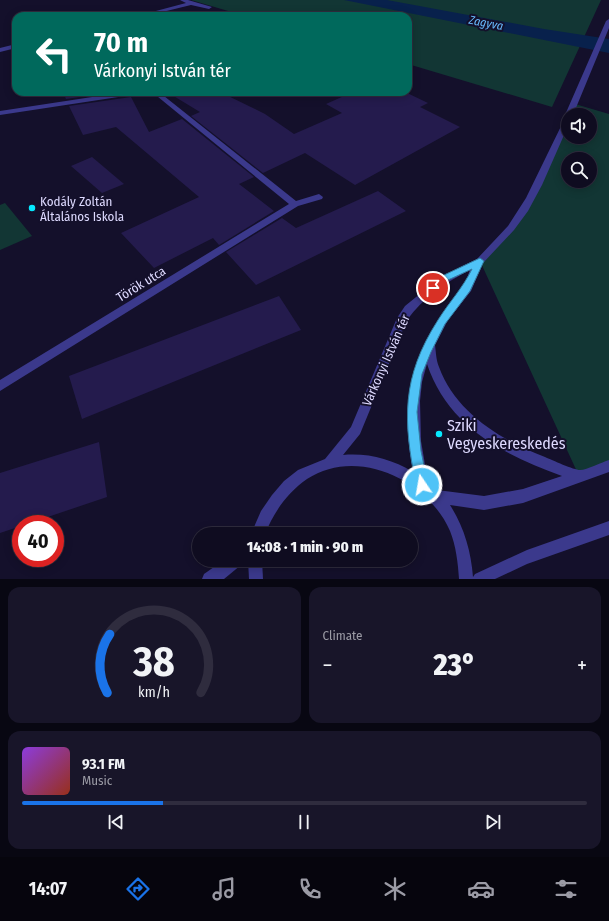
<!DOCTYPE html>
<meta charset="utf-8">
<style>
:root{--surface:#0f0c20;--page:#181529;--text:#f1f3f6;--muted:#9b9ba5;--line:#2f2c3e;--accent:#1a73e8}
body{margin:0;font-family:"Fira Sans Condensed",sans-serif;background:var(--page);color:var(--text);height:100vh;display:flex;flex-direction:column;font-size:15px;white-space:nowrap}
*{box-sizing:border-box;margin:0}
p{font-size:13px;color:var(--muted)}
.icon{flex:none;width:22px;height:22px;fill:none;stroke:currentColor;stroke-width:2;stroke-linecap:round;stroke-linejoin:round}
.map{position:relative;height:579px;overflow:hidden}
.details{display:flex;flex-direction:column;gap:8px;padding:8px;background:#080712;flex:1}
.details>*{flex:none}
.banner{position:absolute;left:12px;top:12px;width:400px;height:84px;border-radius:12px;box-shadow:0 2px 10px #0003,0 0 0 1px var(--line);background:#00695c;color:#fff;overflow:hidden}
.tools{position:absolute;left:561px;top:108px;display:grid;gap:8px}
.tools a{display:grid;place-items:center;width:36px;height:36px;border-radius:50%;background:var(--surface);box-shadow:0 2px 10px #0003,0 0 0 1px var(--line);font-size:20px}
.speed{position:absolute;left:12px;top:515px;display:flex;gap:8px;font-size:20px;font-weight:700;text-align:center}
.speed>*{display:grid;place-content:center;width:52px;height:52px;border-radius:50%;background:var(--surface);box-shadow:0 2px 10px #0003,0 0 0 1px var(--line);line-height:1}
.speed .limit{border:6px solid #d22;background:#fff;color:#111}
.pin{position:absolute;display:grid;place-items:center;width:34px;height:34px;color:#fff;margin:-17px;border:2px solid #fff;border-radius:50%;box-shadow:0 1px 4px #0007}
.me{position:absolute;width:44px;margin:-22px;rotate:348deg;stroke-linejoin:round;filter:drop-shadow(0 0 3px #0008)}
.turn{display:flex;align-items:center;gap:14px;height:84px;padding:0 16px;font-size:18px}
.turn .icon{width:52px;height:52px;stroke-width:2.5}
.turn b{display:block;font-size:28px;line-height:34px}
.big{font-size:30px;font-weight:800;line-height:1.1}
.details .widget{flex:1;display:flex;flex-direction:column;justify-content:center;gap:6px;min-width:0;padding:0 14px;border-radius:12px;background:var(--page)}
.details .dial{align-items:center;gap:0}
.dial svg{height:104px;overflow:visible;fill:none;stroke:var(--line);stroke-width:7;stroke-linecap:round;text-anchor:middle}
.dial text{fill:var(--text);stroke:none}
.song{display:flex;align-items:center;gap:12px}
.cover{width:48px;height:48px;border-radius:6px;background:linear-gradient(135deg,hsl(270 70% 55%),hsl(10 70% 35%))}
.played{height:4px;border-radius:2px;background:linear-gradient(90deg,var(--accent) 25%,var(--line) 25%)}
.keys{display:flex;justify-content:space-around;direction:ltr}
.heat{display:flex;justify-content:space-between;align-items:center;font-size:22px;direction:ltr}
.details .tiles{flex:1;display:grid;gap:8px;grid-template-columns:1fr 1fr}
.widget:last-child{grid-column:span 2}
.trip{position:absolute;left:192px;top:527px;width:226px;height:40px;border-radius:20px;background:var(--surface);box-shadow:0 2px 10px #0003,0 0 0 1px var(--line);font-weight:800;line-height:40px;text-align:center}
.menu{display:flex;height:64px;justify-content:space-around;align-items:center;background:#06050d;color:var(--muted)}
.menu .icon{width:28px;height:28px}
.menu .current{color:var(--accent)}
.menu b{font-size:18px;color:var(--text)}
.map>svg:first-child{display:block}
.green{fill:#123634;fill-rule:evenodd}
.water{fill:#08214c}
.building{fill:#241b4d}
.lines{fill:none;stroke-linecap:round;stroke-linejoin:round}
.minor{fill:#3b398c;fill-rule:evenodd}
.tertiary{fill:#3b398c;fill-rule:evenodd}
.route{fill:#4fc3f7;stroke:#337fa1}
.poi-dot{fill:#06e9ff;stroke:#14102b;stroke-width:1.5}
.labels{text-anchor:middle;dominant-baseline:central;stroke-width:4;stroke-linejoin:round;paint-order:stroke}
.far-water-label{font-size:12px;font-style:italic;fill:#68bbff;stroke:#14102b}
.poi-label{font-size:13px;fill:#dedaff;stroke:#14102b;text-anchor:start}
.street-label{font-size:13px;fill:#dedaff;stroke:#14102b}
.near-poi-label{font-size:16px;fill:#dedaff;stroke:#14102b;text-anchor:start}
</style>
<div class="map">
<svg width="609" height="579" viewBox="0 0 609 579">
<rect width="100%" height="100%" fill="#14102b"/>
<g class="green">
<path d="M191,0H601L552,107L408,64V16H245Z"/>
<path d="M575,104L609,114V466L579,476L480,261L515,223L568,118V137H590V115H569ZM568,159H590V181H568Z"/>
<path d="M5,203L32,236L0,250V205Z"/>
</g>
<path class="water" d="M344,0H387L544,29L609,39V53Z"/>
<g class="building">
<path d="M63,92H115L66,99Z"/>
<path d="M167,92H220L265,114L294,134L342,113L326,104L353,92H405L428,103L420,107L460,127L355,185L305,153L263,173L191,116L200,112Z"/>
<path d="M131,97L149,132L182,119L254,177L239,184L274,211L219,245L213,238L154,268L121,233L199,197L116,127L83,135L69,106Z"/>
<path d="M92,157L124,184L102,193L71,166Z"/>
<path d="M378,191L406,211L256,285L226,252L282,218L296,228Z"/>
<path d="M279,296L301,330L82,419L69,376Z"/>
<path d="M99,442L107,497L27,524H21V526L0,533V473Z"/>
</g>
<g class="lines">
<g class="minor">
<path d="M180,0H188L212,7L209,9L191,5L146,16H137L186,3Z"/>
<path d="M16,44V48L0,52V48Z"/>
<path d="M125,92H141L138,94L0,115V111Z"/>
<path d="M152,92H159L296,201L319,194L323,197L322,199L298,206L0,391V380L289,204Z"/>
</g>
<g class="tertiary">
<path d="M609,19V28L573,115H568V126L542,185L528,211L514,230L483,263L471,291L448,320L435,345C436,352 436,360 439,367C456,413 501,440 545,457C552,460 574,470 580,470C587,470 602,462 609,460V472L523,503L484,510L450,505C464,527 471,551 473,577L475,574L527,550L609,521V535L527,564L495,579H459C458,563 456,546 450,531C428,480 357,446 307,479C287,493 274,512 265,534H251L261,511L272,495L284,481L298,470L325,459L351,427L397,318L405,306L442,276L477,259L508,226L526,198L566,116L565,115L606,21ZM470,270C468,275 466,281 463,287C456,298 446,307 439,319C406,371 402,411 413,472C391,459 369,453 343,455L360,434L407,320C423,298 446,282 470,270ZM427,364C448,427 504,455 562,476L523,489L484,496L437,490L428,482L421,441L420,401L422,382Z"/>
<path d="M224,560H243L241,565L224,579H202L204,574Z"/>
<path d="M248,560H262L263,579H249Z"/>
</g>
</g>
<path class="route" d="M480,258L484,261L470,291L445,324L431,352L422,374L417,412L421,451L428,485L426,489L422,490L418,489L416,485C403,420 401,378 438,320C450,301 462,289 472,269L448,280L436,291H430L428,288L442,276Z"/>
<g class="poi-dot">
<circle cx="32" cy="208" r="4"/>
<circle cx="439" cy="434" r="4"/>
</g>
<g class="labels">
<g class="far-water-label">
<text transform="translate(486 23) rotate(11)">Zagyva</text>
</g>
<g class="poi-label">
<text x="40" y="201">Kodály Zoltán<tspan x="40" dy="15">Általános Iskola</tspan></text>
</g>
<g class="street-label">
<text transform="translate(141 284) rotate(-32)">Török utca</text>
<text transform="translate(386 360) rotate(-66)">Várkonyi István tér</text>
</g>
<g class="near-poi-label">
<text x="447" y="425">Sziki<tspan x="447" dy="18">Vegyeskereskedés</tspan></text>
</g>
</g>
</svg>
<div class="tools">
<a><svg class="icon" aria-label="sound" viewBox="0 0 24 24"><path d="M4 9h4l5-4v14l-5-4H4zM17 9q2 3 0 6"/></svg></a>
<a><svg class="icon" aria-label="search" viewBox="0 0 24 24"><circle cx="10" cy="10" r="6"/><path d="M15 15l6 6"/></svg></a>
</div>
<div class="speed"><div class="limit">40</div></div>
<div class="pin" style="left:433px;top:288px;background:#d93025"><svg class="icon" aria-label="arrive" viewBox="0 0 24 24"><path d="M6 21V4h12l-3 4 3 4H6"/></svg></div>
<svg class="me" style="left:422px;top:485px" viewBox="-20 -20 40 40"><circle r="17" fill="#4fc3f7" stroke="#fff" stroke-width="3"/><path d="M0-11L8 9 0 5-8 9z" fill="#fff"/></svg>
<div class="trip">14:08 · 1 min · 90 m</div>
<div class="banner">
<div class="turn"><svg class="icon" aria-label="left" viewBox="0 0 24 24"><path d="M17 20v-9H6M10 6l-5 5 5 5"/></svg><div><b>70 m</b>Várkonyi István tér</div></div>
</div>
</div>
<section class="details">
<div class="tiles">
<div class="widget dial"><svg viewBox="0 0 100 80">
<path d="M14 69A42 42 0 1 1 86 69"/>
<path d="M14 69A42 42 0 0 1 16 24" stroke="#1a73e8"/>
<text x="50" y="56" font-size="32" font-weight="700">38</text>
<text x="50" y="72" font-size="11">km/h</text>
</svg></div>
<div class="widget"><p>Climate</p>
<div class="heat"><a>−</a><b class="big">23°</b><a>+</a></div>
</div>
<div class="widget">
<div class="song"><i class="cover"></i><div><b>93.1 FM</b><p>Music</p></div></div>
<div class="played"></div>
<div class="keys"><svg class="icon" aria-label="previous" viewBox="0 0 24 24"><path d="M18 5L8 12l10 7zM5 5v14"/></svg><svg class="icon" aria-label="pause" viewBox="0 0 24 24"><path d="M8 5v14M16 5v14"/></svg><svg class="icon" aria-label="next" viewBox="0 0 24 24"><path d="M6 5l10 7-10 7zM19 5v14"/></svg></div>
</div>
</div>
</section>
<nav class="menu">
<b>14:07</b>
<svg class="icon current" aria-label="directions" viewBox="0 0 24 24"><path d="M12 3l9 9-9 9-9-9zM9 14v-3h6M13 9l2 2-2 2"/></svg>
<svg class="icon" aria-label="music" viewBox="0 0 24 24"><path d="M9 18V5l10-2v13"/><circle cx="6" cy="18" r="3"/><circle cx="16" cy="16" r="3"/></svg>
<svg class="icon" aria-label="phone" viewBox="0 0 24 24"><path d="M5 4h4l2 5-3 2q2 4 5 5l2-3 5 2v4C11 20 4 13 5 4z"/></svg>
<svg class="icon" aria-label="climate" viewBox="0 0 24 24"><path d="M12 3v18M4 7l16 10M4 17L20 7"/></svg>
<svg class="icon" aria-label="car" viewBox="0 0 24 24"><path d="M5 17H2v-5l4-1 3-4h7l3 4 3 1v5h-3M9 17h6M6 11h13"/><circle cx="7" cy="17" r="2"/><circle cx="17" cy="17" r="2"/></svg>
<svg class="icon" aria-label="filters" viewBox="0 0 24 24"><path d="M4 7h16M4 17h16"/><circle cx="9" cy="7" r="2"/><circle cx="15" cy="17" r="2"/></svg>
</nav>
